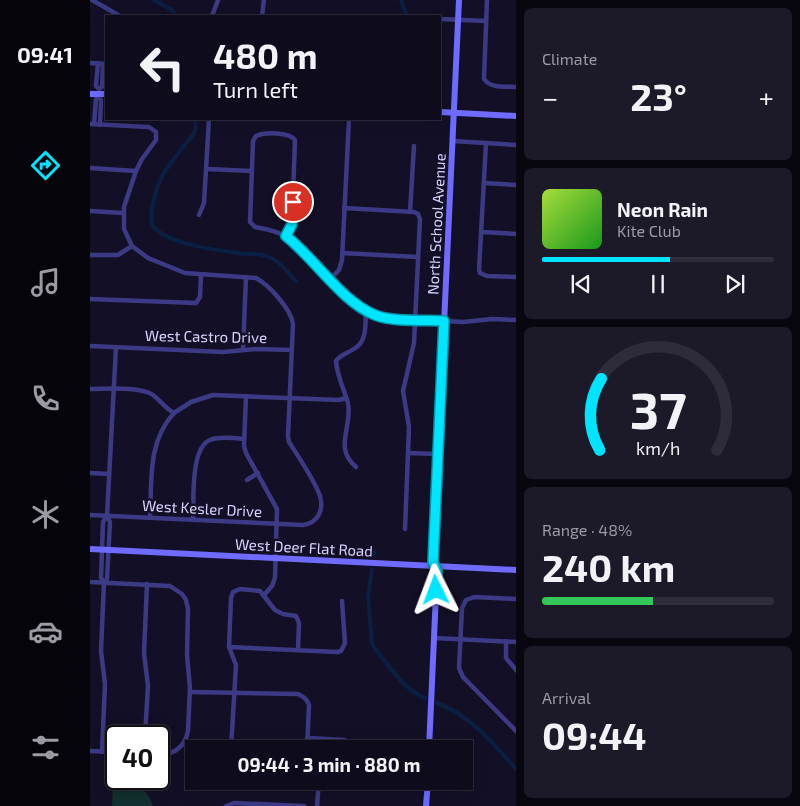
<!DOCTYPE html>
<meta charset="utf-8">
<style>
:root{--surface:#0e0b1c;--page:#1c1929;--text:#f1f3f6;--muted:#9b9ba3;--line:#2e2b3b;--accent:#00e5ff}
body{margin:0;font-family:"Exo 2",sans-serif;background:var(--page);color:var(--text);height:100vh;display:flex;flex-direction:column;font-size:19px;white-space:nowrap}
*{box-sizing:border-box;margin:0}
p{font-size:16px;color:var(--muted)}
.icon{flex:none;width:28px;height:28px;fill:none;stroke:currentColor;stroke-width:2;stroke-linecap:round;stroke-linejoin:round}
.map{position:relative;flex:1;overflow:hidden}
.side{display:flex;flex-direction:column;gap:8px;padding:8px;background:#08060f;width:284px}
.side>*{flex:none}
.banner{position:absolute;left:15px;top:15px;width:336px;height:105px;border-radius:0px;box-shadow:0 2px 12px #0003,0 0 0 1px var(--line);background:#0e0b1c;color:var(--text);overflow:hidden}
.speed{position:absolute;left:15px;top:725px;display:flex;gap:10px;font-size:25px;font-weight:700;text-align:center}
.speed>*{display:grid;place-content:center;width:65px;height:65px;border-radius:50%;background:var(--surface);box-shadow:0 2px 12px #0003,0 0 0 1px var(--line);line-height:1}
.speed .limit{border:2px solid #111;border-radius:8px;background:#fff;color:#111}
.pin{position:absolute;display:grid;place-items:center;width:42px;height:42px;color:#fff;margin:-21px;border:2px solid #fff;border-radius:50%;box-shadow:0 1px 5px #0007}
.me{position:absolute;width:55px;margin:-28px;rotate:357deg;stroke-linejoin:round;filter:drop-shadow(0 0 4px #0008)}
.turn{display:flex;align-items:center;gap:18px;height:105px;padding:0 25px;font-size:22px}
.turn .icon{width:65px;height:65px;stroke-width:2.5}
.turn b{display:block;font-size:35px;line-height:42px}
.big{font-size:38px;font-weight:700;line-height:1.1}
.side .widget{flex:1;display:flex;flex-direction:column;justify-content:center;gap:8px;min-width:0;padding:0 18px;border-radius:8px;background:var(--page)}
.side .dial{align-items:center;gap:0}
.dial svg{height:130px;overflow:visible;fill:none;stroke:var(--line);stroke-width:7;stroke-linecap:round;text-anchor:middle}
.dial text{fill:var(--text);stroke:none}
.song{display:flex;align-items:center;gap:15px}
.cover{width:60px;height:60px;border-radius:8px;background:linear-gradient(135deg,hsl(80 70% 55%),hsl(120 70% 35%))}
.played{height:5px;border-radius:2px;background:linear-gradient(90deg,var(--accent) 55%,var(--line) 55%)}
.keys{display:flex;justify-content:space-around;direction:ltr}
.heat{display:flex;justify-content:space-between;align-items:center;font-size:28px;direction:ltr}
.charge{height:8px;border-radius:4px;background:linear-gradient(90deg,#34c759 48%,var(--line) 0)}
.trip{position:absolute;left:95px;top:740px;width:288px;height:50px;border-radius:0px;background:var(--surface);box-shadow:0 2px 12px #0003,0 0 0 1px var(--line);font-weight:700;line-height:50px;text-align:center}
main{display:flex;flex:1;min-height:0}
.tab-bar{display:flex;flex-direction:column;width:90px;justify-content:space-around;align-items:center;background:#06040b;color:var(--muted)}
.tab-bar .icon{width:35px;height:35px}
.tab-bar .on{color:var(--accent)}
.tab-bar b{font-size:22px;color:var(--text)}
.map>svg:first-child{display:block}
.green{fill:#12302f}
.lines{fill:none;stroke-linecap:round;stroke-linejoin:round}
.canal{stroke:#0a1f44;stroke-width:4}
.street{stroke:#3d3a85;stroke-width:4.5}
.secondary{stroke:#6f6bff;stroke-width:6}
.route-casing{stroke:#0095a6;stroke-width:12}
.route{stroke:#00e5ff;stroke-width:9}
.labels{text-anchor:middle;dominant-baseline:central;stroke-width:5;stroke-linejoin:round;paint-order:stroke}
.street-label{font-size:15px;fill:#d9d4ff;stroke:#130f26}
</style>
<main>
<nav class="tab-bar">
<b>09:41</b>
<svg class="icon on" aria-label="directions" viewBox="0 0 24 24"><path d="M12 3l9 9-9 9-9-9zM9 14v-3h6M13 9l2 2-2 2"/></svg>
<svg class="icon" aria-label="music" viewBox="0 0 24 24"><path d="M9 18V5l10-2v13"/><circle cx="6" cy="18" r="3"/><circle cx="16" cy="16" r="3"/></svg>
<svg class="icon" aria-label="phone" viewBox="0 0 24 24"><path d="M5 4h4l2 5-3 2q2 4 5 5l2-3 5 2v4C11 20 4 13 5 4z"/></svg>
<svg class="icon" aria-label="climate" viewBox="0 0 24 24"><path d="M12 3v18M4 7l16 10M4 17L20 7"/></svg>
<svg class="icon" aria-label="car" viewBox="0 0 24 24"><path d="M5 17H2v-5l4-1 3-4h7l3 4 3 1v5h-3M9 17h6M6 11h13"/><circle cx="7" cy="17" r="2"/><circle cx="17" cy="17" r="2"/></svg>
<svg class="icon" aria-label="filters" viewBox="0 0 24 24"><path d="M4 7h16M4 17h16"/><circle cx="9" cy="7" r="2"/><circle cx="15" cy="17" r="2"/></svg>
</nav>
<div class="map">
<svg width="427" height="806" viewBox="0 0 427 806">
<rect width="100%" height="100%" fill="#130f26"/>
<path class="green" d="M27,782C45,781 58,789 63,806H22L23,784Z"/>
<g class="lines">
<g class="canal">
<path d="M64,0L82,10L86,16"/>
<path d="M311,0L317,16"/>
<path d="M105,119L106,128L104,133C94,146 83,159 74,173C68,183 56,217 64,227C78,244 126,250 147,253C158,255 170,252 181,258C191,262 198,273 206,281"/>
<path d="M284,555L285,552"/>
<path d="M282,570L278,596L282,643L284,647C298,665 313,689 335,698"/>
<path d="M347,703C379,714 405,745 427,770"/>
</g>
<g class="street">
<path d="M2,0L30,16"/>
<path d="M397,0L394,79C401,89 416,86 427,87"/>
<path d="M122,16L128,0"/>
<path d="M172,16L174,0"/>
<path d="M350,19L396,21"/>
<path d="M0,63L16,64"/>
<path d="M8,63L6,86L9,89L12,87L13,64"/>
<path d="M0,124L59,127L66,132V140L52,159L46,171L34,207V229L42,246L58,258L95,273L166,278C179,285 201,309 203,324L198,436L199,442C208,456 225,481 230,496C234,510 228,523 213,525L0,515"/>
<path d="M4,124L6,99L8,97L11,100L10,125"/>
<path d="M363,141L427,145"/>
<path d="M396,143L389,270L390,273L397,276L427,277"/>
<path d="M0,168L46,171"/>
<path d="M117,169L162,171"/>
<path d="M394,183L427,185"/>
<path d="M254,208L324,212L328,214L330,219L324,343L313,391L319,427L315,529"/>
<path d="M0,211L33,213"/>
<path d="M320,212L324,146"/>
<path d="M109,215L114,203L119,119"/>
<path d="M391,232L427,234"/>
<path d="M196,236L202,221L205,140C199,132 175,132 166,136L163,141L160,222L165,227C175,229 185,230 195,236C205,241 213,251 221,259C243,282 264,309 296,318L373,322L402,319L427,320"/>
<path d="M252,253L328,257"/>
<path d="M0,255H28L42,246"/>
<path d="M240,279L249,270L252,260L259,119"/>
<path d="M0,299L106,303L110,297L111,275"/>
<path d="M0,346L133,352L167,349L201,350"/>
<path d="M153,350L156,277"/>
<path d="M0,389C16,389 50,386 63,395C71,401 76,409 84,413L101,402L123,395L249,400L256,398"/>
<path d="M156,396L154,446L156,453L187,509L185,578L182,586L174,595"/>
<path d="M318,453L348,454"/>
<path d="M266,467C243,448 263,426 258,403C254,389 247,376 246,361C250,355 256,354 262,350C278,343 275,325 276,310"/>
<path d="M0,473L19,474"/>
<path d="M157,480L168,473"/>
<path d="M17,516L13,522L11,578L14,582L17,579L20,522L17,516L26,347"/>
<path d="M60,518C62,482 57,442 84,413"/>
<path d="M103,520C104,501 100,448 120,440C129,436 144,438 154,439"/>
<path d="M0,582L80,586L92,594L96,600L98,609L97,655L100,688L98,731C95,747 84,755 69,754"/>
<path d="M427,599L384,597L376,600L372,608L369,668L373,677L427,732"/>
<path d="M344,638L427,642"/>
<path d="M416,641V658L427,671"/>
<path d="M139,647L247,652L251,651L255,643L252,601"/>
<path d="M100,692C136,693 172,693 208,694C214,697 217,699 219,705L217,749"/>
<path d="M55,736L58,686L54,653L57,584"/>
<path d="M217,738L255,740"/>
<path d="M288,746L339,749"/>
<path d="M141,749L146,665L139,647L141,598L143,592L150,589L170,591L185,610L193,614L206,616L209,623L208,650"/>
<path d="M0,751L26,752"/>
<path d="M12,752L15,684L11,651L14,582"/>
<path d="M136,806L144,803L214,806"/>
<path d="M227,806L229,781"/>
</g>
<g class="secondary">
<path d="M0,94H16"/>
<path d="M350,112L427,116"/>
<path d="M0,549L427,570"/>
<path d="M339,749L347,571L343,562L369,0"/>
<path d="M336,806L338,781"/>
</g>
</g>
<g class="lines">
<defs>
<path id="route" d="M203,202L202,224L196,236C225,259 252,302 285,315C302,322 335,320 354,321L343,562L347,571L346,590"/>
</defs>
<use href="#route" class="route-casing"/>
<use href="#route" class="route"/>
</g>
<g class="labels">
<g class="street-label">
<text transform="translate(346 224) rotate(-87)">North School Avenue</text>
<text transform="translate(116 336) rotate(1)">West Castro Drive</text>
<text transform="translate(112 508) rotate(3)">West Kesler Drive</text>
<text transform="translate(214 547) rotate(3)">West Deer Flat Road</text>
</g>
</g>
</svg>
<div class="speed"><div class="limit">40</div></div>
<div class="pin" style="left:203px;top:202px;background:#d93025"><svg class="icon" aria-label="arrive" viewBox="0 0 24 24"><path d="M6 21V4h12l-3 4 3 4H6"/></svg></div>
<svg class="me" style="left:346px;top:590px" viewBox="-20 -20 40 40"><path d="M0-17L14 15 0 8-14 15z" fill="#00e5ff" stroke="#fff" stroke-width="4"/></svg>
<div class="trip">09:44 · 3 min · 880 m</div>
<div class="banner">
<div class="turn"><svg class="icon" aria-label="left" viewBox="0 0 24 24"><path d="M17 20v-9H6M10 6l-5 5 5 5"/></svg><div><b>480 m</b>Turn left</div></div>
</div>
</div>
<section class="side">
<div class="widget"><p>Climate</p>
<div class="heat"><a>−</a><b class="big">23°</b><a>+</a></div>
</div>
<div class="widget">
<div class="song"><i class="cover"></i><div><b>Neon Rain</b><p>Kite Club</p></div></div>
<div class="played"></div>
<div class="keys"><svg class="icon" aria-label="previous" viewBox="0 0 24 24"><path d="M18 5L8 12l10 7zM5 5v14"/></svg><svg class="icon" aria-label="pause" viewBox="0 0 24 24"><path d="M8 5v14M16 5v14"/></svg><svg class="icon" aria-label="next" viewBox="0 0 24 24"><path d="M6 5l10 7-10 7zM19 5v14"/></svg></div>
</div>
<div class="widget dial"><svg viewBox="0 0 100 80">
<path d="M14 69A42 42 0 1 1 86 69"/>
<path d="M14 69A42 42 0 0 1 15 25" stroke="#00e5ff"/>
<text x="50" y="56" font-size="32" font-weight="700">37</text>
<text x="50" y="72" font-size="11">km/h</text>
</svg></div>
<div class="widget"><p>Range · 48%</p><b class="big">240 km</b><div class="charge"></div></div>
<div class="widget"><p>Arrival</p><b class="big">09:44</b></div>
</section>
</main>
